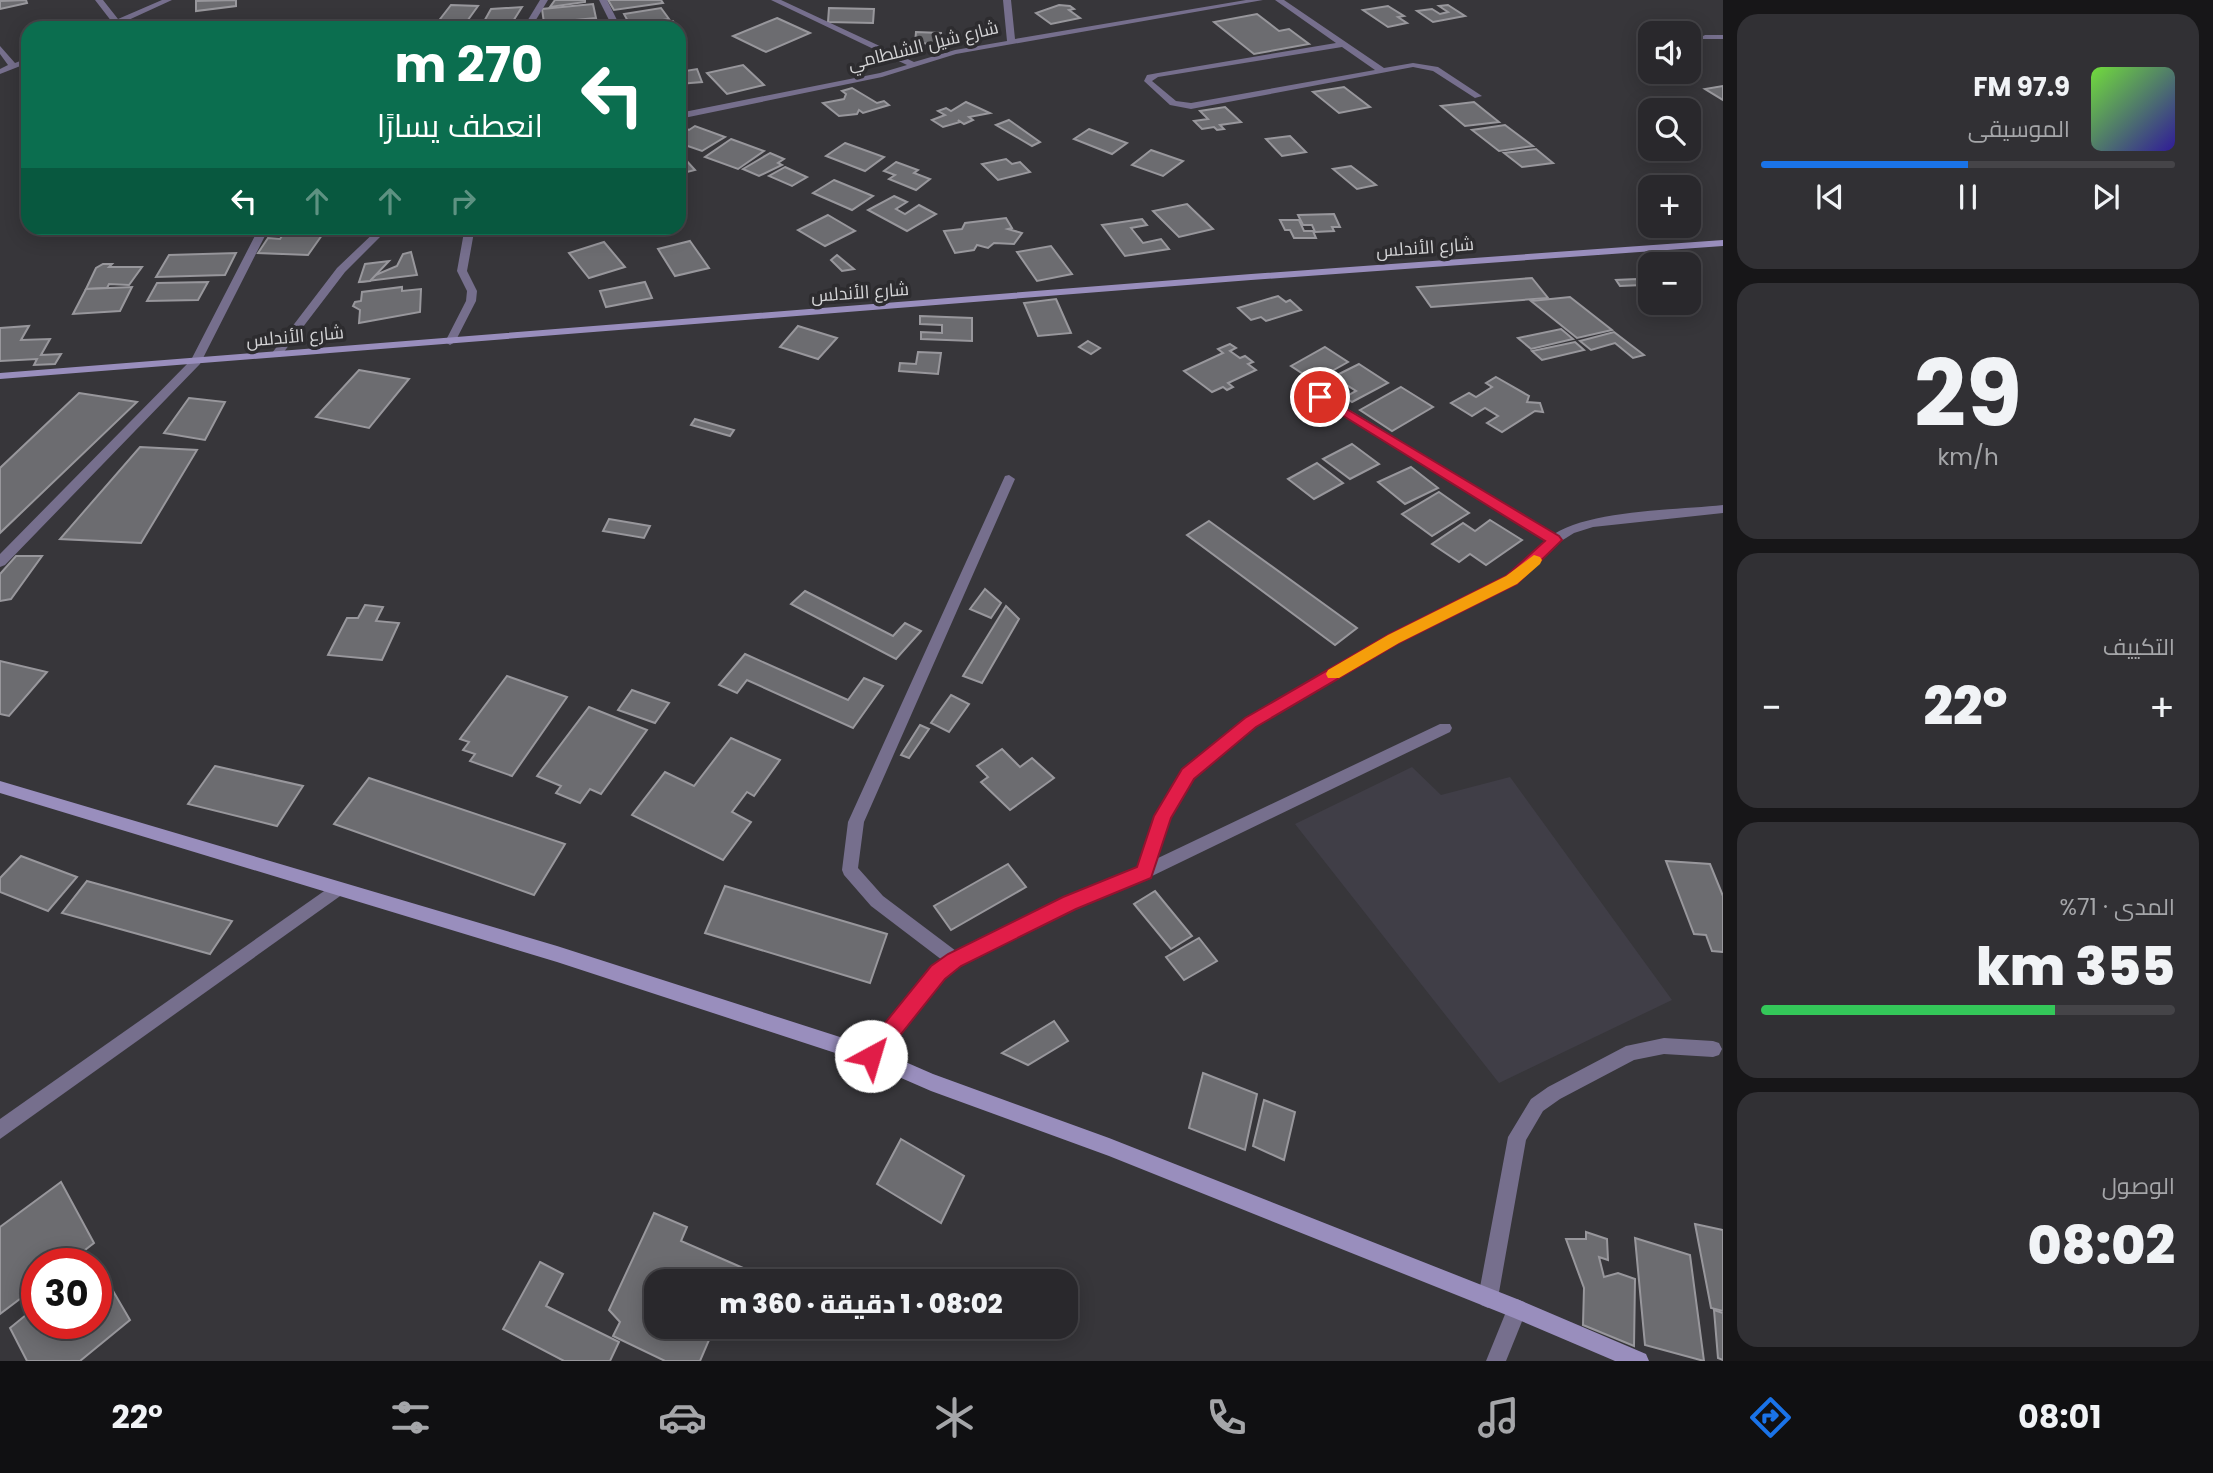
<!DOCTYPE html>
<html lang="ar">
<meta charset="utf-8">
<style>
:root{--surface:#29282c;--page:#313034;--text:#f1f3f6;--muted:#a5a6a9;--line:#454448;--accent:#1a73e8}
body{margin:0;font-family:Poppins,Cairo,sans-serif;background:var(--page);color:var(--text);direction:rtl;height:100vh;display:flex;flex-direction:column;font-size:26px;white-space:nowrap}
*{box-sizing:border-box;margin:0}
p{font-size:23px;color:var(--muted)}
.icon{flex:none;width:38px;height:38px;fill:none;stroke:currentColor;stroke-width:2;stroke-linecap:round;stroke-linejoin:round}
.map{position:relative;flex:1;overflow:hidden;direction:ltr}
.drawer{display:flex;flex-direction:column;gap:14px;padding:14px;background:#171618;width:490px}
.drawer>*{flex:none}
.banner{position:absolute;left:21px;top:21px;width:665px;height:214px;border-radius:21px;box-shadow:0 4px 18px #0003,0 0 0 2px var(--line);direction:rtl;background:#0b6e4f;color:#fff;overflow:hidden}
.buttons{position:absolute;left:1638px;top:21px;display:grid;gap:14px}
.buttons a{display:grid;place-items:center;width:63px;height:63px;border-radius:14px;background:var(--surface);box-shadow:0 4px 18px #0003,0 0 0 2px var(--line);font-size:35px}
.speed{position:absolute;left:21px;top:1248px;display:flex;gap:14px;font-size:35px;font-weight:700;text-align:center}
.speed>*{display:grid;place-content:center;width:91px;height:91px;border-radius:50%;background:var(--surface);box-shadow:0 4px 18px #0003,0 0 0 2px var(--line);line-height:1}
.speed .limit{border:10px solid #d22;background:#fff;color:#111}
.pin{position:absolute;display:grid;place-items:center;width:60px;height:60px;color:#fff;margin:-30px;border:4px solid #fff;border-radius:50%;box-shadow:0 2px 7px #0007}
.me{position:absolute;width:77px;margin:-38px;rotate:39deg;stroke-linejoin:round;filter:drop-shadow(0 0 5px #0008)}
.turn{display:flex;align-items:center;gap:24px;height:147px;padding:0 28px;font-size:32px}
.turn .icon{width:91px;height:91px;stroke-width:2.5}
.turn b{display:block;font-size:49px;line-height:60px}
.lanes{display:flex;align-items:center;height:66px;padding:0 28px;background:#0003;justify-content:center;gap:35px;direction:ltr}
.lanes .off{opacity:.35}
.big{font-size:52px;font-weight:800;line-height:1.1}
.drawer .card{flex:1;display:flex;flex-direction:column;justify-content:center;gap:10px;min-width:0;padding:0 24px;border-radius:21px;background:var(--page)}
.drawer .dial{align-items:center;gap:0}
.dial b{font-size:91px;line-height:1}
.song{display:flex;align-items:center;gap:21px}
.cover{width:84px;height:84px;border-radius:10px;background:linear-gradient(135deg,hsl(100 70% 55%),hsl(250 70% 35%))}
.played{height:7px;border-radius:4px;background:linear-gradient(90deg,var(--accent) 50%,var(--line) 50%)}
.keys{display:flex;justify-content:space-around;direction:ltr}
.heat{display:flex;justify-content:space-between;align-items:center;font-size:38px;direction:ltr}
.charge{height:10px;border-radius:5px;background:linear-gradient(90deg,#34c759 71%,var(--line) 0)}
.trip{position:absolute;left:644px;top:1269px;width:434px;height:70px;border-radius:21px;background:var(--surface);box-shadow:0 4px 18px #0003,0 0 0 2px var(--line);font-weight:800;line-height:70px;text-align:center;direction:rtl}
.tab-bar{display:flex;height:112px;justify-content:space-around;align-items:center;background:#101012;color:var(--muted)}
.tab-bar .icon{width:49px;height:49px}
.tab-bar .selected{color:var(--accent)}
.tab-bar b{font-size:32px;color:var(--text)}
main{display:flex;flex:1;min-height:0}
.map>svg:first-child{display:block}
.built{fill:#403e47}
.building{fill:#6c6c70;stroke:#98979c;stroke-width:2}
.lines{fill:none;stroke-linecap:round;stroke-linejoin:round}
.minor{fill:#766f8d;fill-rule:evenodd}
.secondary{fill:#998ebd;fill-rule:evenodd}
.route{fill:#e11d48;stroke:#92132f;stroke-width:2}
.slow{fill:#f59e0b}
.labels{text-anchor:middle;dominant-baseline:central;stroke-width:7;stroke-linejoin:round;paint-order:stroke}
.far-street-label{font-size:18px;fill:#d4d4d6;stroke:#2d2c2f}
</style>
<main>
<section class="drawer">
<div class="card">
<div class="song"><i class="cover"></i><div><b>97.9 FM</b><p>الموسيقى</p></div></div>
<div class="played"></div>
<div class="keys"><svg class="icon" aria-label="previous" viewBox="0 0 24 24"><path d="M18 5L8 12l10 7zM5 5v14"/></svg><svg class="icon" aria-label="pause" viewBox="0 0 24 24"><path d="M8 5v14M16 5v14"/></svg><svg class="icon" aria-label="next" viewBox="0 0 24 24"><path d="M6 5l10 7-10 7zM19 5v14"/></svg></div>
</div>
<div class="card dial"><b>29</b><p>km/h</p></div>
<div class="card"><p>التكييف</p>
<div class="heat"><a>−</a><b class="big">22°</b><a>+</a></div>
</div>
<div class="card"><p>المدى · 71%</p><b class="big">355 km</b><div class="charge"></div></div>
<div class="card"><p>الوصول</p><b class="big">08:02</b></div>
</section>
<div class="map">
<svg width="1723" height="1361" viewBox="0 0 1723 1361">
<rect width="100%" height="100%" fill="#37363a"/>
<path class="built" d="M1412,767L1441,795L1510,777L1672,1000L1499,1083L1295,824Z"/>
<g class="building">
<path d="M26,0L27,3L0,9V1Z"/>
<path d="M236,0V6L196,11V1Z"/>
<path d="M555,0H585V2L550,7Z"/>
<path d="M608,0H661L663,3L614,10Z"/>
<path d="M593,4L596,18L544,23L542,9Z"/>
<path d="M451,5L478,6L465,24L437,23Z"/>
<path d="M1059,5L1070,6L1074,9L1069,10L1080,18L1051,24L1036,13Z"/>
<path d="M1448,5L1465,16L1433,22L1417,11L1432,9L1440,14L1448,12L1439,6Z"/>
<path d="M1388,6L1404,16L1398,17L1407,23L1388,27L1363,10Z"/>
<path d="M522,7L510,26L482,25L491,9Z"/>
<path d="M661,8L669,19L630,25L624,14Z"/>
<path d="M829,8L874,9L873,23L828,22Z"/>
<path d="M1257,14L1279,31L1289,29L1309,44L1254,54L1214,22Z"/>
<path d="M777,18L810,33L766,52L733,36Z"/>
<path d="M580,21L581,28H539V26Z"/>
<path d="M673,21L678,28L636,27Z"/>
<path d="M916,32L941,33L940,44L915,43Z"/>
<path d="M743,65L764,85L727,94L707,73Z"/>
<path d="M697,69L702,82L679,84V72Z"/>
<path d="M1723,86V100L1705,89Z"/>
<path d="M1344,87L1370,107L1339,113L1313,92Z"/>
<path d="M852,88L877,103L884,101L889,105L863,113L859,110L857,114L839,116L823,103L844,99L846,94L842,91Z"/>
<path d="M966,102L990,113L969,117L973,120L964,124L958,120L960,122L943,127L932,120L945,115L938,111L946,108L951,111Z"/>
<path d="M1474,102L1499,122L1465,126L1441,106Z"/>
<path d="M1225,107L1241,122L1220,125L1224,129L1217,130L1214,127L1202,129L1194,121L1208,119L1200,111Z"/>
<path d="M1009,120L1040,142L1032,146L996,125Z"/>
<path d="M1505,125L1533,146L1499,151L1472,130Z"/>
<path d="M679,126L689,130L695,126L725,137L702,151L679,143Z"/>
<path d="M1089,129L1127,143L1112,154L1074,139Z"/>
<path d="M1290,136L1306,152L1282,156L1266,139Z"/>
<path d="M731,139L764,151L738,169L705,157Z"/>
<path d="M845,143L884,157L865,171L826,156Z"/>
<path d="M1536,149L1553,163L1522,167L1504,153Z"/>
<path d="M1151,150L1183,161L1163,176L1132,165Z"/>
<path d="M770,153L784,159L778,163L782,165L759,176L743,169Z"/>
<path d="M684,158L695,170L679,174V160Z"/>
<path d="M1006,159L1012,164L1020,162L1030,172L998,180L982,164Z"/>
<path d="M896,162L918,170L914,173L930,179L916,190L889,179L895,175L884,171Z"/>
<path d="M1351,166L1376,185L1357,189L1333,169Z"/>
<path d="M785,167L807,177L792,186L769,176Z"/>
<path d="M834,180L873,196L852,210L813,193Z"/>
<path d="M894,196L907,202L896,209L905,214L919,205L936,214L907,231L868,210Z"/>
<path d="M1187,204L1213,229L1179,237L1153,211Z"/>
<path d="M1334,214L1340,227H1332L1334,231L1315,232L1312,225H1303L1298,215Z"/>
<path d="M828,215L855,231L825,246L798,230Z"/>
<path d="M1006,218L1012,228L1008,229L1022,233L1014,244L994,243L988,248L977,245L974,250L955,253L944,231L962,229L965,223Z"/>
<path d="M1142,219L1147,225L1131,228L1143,243L1161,239L1169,249L1125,256L1102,225Z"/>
<path d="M1280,220H1299L1304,231H1313L1316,238H1294L1290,230H1285Z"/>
<path d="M287,228H327L308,255L258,253L268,238L280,239Z"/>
<path d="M690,241L709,268L675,276L658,249Z"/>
<path d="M604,242L625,267L589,278L569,253Z"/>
<path d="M1051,246L1072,274L1037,281L1017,252Z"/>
<path d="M411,252L417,275L359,282L397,266L403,254Z"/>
<path d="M236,253L225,275L156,277L169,255Z"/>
<path d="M837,255L854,269L842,271L831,260Z"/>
<path d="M389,261L370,281L359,282L365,264Z"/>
<path d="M103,264H112L109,267H142L129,285L109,284L107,288L86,289L96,268Z"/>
<path d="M1532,278L1548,298L1431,307L1417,287Z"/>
<path d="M1637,279L1642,285L1620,286L1616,280Z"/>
<path d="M208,282L198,300L147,301L157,283Z"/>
<path d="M645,282L652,298L606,307L600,291Z"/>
<path d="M132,287L120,311L73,314L86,289Z"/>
<path d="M402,287V291L421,289L420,312L359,323L360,310L353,306L355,302L361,301L362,292Z"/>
<path d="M1278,296L1286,302L1290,300L1301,310L1266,321L1261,317L1251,320L1238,308Z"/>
<path d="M1570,297L1612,330L1577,338L1531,301Z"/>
<path d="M1056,299L1071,333L1038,336L1024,303Z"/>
<path d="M920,316L972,318V341L921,339V332L942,333V325L920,324Z"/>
<path d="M29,326L21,340L50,339L41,355L61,354L55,364L34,365L37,359L0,361V328Z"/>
<path d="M798,326L837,338L818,359L780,347Z"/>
<path d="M1561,329L1573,339L1531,349L1518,338Z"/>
<path d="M1614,332L1644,355L1633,358L1615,343L1591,350L1580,341Z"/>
<path d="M1088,341L1100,348L1091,354L1079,347Z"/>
<path d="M1575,342L1584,350L1542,360L1532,351Z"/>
<path d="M1230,344L1236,348L1230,351L1240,358L1245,356L1253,362L1248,364L1256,370L1228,383L1233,387L1227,390L1223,387L1212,392L1184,371L1223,353L1218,349Z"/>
<path d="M1325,347L1348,362L1314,381L1291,366Z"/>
<path d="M918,352L941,353L938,374L899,371L900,363L916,364Z"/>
<path d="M1359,364L1388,383L1352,402L1345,397L1356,391L1348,386L1335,393L1321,383Z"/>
<path d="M359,370L409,379L369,428L316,417Z"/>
<path d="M1496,377L1529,396L1527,402L1540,403L1543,412L1535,411L1502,432L1487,423L1498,416L1485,408L1472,416L1451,403L1469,393L1476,397L1492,387L1486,383Z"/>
<path d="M1401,387L1433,407L1392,431L1360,410Z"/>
<path d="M79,393L137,402L0,533V468Z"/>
<path d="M189,398L225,402L205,440L164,433Z"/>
<path d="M695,419L734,430L730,436L691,425Z"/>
<path d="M1352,444L1379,464L1350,479L1323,459Z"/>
<path d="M140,447L197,450L141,543L60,539Z"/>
<path d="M1317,463L1343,483L1314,499L1288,479Z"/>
<path d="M1411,467L1438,488L1405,504L1378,482Z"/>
<path d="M1439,492L1469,513L1432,536L1402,514Z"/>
<path d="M609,519L650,526L644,538L603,531Z"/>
<path d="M1490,520L1522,540L1486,565L1470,554L1459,562L1432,544L1463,523L1475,531Z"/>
<path d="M1209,521L1357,628L1335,645L1187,535Z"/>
<path d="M16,556H42L11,599L0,601V574Z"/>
<path d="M985,589L1001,603L991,618L970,609Z"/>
<path d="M805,591L893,636L905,623L921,631L896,659L791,604Z"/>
<path d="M365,605L383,607L376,621L399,623L382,660L328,655L347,618H358Z"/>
<path d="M1006,606L1019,619L982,683L963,676Z"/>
<path d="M745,654L848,700L864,678L883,686L853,728L747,680L737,693L719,685Z"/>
<path d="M0,661L47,672L9,716L0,714Z"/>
<path d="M507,676L567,697L512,776L470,761L475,754L463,750L469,742L460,739Z"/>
<path d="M632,690L669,703L655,723L618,710Z"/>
<path d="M951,695L969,704L949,732L931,723Z"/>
<path d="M589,707L647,730L601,794L590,789L580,803L556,793L561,786L537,776Z"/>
<path d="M920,725L929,729L909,758L901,755Z"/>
<path d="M731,738L780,760L754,796L747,792L732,812L751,822L723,860L632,815L665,772L694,786Z"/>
<path d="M1002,749L1020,767L1032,758L1054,778L1010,810L981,782L988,777L977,766Z"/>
<path d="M215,766L303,786L277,826L188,804Z"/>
<path d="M369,778L565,844L534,895L334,824Z"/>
<path d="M21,856L77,877L48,911L0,892V878Z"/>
<path d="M1666,861L1710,864L1723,896V952L1712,951L1706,935L1694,934Z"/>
<path d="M1008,864L1026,887L951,930L934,906Z"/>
<path d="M87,881L232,921L210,954L62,913Z"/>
<path d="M725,886L887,934L870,983L705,933Z"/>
<path d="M1155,891L1192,936L1171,949L1134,904Z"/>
<path d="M1199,938L1217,961L1184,980L1166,957Z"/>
<path d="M1054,1021L1068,1041L1028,1065L1002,1053Z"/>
<path d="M1203,1073L1257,1094L1245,1150L1189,1128Z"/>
<path d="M1264,1100L1295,1112L1284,1160L1253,1146Z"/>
<path d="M901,1139L964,1176L941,1223L877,1184Z"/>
<path d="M61,1182L94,1243L67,1264H37V1286L0,1314V1227Z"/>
<path d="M654,1213L687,1227L681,1241L750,1271L742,1281H656V1326H715L700,1361H665L613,1336L620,1322L609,1310Z"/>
<path d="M1695,1224L1723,1230V1311L1711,1308Z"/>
<path d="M1586,1232L1607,1239L1608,1260L1599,1257L1604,1277L1618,1273L1635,1279L1634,1346L1583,1325L1584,1288L1566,1239H1586Z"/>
<path d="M1635,1238L1690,1255L1704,1361L1645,1345Z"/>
<path d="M95,1260L130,1320L80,1361H27L10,1328L37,1306V1323H96V1264H90Z"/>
<path d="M540,1262L563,1274L546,1306L619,1342L610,1361H564L503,1329Z"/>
<path d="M1714,1310L1723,1313V1360L1718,1358Z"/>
</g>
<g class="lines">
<g class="minor">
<path d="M95,0H103L118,19L162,0H172L111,28H100L112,22Z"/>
<path d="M540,0H548L531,28H523Z"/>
<path d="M599,0H607L621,28H613Z"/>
<path d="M771,0H781L914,62L955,50L1007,41L1003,0H1011L1015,39L1246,0H1263L956,54L882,77L679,119V113L880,73L907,65Z"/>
<path d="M1275,0H1284L1384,68L1413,63L1438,67L1482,96L1475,98L1433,71L1413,67L1191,109L1170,105L1144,81L1147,75L1158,73L1336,43ZM1342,47L1375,70L1191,103L1176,101L1152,81L1158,77Z"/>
<path d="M1705,35H1723V39H1702L1701,37Z"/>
<path d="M0,46L15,63L28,58V63L0,74V69L8,65L0,54Z"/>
<path d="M259,228H269L200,364L5,565L0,567V554L191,360Z"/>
<path d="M379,228H389L345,272L280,357H272V353L337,268Z"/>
<path d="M461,228H471L474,232L467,271L477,291L476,301L455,342L450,345L445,342L466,301L467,291L457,271L464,232Z"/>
<path d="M1320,392L1554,534C1592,510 1676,510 1723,505V513L1593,527L1574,533L1558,543L1517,583L1399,643L1255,727L1193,778L1170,818L1156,859L1440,724H1450L1452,728L1450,732L1150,877L1076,908L961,965L944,979L877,1062L871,1065L865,1062L862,1056L865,1050L932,967L942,960L871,906L844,875L842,870L848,822L1005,476L1009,475L1015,479L864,822L858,868L883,896L956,951L1064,898L1138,867L1155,816L1183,770L1245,719L1389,635L1507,577L1545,541L1316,399L1314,396Z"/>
<path d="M337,882L343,884L345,889L343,894L0,1139V1119Z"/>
<path d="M1664,1038L1713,1041L1719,1043L1722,1049L1719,1055L1713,1057L1664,1054L1634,1060L1560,1099L1543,1111L1526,1140L1498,1298L1495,1305L1488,1308L1481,1305L1478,1298L1508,1137L1531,1099L1548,1087L1626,1046Z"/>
<path d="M1517,1299L1524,1302L1527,1309L1506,1361H1486L1510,1302Z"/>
</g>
<g class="secondary">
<path d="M1723,240V246L1251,280L0,379V373L1251,274Z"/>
<path d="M0,781L557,946L871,1047L933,1074L1109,1138L1517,1299L1646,1354L1649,1361H1615L1514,1318L1109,1156L931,1091L869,1064L557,962L0,793Z"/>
</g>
</g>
<path class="route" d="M1320,393L1559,536L1562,540L1559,543L1517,584L1399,643L1256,727L1194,779L1171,818L1151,878L1076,909L961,966L945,979L878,1063L871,1066L864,1063L861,1056L864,1049L931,966L948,954L1063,897L1137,867L1154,816L1182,769L1245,718L1388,635L1506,576L1545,541L1316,399L1314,397Z"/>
<path class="slow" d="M1534,555L1540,557L1542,560L1540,564L1517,584L1399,643L1339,678H1328L1326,674L1328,670L1388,635L1506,576Z"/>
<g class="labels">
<g class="far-street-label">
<text transform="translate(923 45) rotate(-14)">شارع شيل الشلطامي</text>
<text transform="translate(1425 247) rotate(-4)">شارع الأندلس</text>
<text transform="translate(860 292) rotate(-4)">شارع الأندلس</text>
<text transform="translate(295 336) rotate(-5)">شارع الأندلس</text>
</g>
</g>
</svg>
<div class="buttons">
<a><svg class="icon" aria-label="sound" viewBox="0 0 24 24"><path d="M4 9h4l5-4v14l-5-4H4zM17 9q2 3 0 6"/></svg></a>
<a><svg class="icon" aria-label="search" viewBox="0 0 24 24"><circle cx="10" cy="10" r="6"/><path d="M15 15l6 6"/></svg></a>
<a>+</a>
<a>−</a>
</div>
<div class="speed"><div class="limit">30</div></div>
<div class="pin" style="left:1320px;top:397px;background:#d93025"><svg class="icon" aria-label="arrive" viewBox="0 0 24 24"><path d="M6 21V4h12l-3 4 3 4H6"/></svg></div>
<svg class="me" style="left:871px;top:1056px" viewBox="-20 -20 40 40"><circle r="19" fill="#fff"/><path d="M0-13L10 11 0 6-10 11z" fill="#e11d48"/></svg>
<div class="trip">08:02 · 1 دقيقة · 360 m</div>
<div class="banner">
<div class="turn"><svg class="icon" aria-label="left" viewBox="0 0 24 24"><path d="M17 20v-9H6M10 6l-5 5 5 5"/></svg><div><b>270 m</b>انعطف يسارًا</div></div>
<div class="lanes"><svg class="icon" aria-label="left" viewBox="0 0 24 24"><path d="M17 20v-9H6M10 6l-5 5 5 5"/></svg><svg class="icon off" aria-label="ahead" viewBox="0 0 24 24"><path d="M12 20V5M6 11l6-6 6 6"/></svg><svg class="icon off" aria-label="ahead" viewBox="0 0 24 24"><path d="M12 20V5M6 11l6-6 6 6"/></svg><svg class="icon off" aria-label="right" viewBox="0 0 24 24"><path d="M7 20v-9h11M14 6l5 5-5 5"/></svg></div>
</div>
</div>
</main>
<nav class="tab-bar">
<b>08:01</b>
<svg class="icon selected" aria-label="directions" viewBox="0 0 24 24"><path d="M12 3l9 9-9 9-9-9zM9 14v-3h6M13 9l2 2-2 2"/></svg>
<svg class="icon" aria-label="music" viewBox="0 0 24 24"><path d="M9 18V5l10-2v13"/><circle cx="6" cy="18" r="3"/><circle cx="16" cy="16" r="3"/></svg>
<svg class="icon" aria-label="phone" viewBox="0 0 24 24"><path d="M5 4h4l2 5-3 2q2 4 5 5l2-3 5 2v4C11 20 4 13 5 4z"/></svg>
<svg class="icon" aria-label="climate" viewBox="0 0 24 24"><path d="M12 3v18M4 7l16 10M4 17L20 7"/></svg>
<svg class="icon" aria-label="car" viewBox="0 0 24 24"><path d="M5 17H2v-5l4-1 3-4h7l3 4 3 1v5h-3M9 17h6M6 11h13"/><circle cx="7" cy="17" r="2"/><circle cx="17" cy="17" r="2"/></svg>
<svg class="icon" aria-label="filters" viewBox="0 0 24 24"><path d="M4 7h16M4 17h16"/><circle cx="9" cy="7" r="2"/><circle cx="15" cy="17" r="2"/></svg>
<b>22°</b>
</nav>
